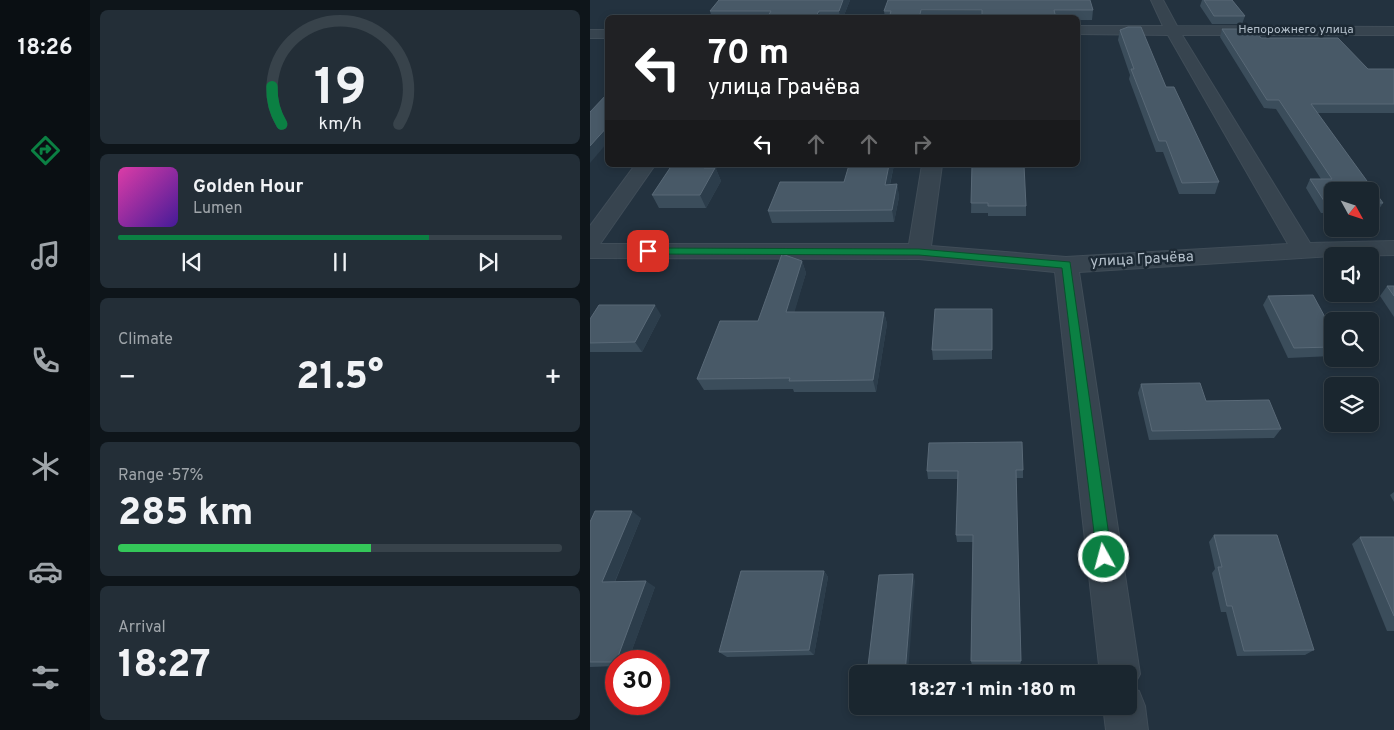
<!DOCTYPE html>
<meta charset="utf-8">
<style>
:root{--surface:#1a262f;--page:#232e37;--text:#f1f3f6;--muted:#9fa5aa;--line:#38434b;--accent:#0b8043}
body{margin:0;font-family:Overpass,sans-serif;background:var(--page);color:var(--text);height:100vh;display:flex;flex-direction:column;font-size:19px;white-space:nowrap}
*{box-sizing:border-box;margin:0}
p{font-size:16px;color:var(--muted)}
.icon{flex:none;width:28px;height:28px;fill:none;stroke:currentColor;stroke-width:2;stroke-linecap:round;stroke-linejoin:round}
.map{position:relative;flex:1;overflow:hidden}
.side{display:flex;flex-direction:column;gap:10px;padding:10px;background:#0e151a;width:500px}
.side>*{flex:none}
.banner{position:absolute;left:15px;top:15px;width:475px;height:152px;border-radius:8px;box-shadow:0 2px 8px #0003,0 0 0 1px var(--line);background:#202124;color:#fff;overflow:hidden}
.needle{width:32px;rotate:130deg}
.fabs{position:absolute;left:734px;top:182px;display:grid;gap:10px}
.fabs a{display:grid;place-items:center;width:55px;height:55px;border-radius:8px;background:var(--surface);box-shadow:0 2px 8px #0003,0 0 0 1px var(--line);font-size:25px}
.speed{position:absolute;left:15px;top:650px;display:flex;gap:10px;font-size:25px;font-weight:700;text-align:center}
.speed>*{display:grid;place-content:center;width:65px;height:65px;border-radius:50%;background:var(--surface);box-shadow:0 2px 8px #0003,0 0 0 1px var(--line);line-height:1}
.speed .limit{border:8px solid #d22;background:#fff;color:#111}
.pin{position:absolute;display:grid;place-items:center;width:42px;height:42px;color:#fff;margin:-21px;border-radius:10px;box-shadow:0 2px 8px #0006}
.me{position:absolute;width:55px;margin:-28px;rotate:353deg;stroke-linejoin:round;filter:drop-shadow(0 0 4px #0008)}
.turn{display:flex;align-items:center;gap:18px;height:105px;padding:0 20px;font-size:22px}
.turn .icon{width:65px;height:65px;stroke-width:2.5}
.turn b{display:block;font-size:35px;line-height:42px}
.lanes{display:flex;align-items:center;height:48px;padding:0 20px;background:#0003;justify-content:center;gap:25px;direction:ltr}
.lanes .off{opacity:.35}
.big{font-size:38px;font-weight:800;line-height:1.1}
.side .tile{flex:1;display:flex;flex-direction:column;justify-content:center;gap:8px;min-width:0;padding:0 18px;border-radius:8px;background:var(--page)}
.side .dial{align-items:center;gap:0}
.dial svg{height:130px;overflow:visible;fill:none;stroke:var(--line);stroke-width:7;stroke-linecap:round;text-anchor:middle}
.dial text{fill:var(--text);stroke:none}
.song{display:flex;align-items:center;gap:15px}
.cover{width:60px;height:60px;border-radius:8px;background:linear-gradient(135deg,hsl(320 70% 55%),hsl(260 70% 35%))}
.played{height:5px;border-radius:2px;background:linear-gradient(90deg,var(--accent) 70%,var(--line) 70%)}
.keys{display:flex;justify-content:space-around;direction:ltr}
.heat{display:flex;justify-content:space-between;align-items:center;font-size:28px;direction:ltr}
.charge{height:8px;border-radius:4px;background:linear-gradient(90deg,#34c759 57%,var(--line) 0)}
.trip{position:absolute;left:259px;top:665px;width:288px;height:50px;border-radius:8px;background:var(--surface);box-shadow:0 2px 8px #0003,0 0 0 1px var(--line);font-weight:800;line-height:50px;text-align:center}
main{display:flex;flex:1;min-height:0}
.tab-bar{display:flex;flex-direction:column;width:90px;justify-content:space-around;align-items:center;background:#0a0f13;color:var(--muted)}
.tab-bar .icon{width:35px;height:35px}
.tab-bar .on{color:var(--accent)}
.tab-bar b{font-size:22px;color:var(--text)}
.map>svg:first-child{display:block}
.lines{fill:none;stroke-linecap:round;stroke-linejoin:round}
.minor-casing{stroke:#404d58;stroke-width:2}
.minor{fill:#37444f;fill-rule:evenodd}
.wall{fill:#3b4d5b}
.shaded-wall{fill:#2c3d4b}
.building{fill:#485967;stroke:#596977}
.route{fill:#0b8043;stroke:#07532c}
.labels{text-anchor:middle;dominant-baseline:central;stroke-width:5;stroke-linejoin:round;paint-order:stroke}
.far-street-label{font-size:12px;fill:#b3bfca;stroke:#1c2934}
.street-label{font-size:15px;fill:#b3bfca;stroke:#1c2934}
</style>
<main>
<nav class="tab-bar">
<b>18:26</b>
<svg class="icon on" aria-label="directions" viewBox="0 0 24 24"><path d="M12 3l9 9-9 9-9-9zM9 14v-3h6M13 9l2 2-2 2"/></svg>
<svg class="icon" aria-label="music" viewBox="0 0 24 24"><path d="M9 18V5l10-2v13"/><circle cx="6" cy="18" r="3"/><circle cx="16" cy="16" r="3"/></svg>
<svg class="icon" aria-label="phone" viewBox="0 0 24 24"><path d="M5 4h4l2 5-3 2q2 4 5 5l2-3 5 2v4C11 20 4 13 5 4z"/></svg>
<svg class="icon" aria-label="climate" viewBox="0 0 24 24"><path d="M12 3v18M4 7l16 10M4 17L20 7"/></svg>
<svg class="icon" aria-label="car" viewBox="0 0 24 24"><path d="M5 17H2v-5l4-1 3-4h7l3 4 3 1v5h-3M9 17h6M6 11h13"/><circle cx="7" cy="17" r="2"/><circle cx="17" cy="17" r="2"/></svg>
<svg class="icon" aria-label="filters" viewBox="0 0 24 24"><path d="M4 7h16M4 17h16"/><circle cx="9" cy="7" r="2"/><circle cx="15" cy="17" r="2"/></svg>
</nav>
<section class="side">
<div class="tile dial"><svg viewBox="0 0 100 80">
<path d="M14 69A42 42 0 1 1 86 69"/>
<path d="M14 69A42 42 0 0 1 8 46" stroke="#0b8043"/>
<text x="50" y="56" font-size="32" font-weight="700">19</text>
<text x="50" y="72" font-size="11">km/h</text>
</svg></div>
<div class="tile">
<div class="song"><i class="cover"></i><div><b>Golden Hour</b><p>Lumen</p></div></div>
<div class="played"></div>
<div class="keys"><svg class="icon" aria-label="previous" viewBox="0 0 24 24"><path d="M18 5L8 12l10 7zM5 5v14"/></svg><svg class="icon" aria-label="pause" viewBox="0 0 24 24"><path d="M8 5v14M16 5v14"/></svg><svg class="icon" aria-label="next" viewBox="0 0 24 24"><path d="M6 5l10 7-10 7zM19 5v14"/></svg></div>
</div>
<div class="tile"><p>Climate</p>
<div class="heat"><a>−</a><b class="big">21.5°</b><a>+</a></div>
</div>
<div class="tile"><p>Range · 57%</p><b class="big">285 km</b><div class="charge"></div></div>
<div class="tile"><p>Arrival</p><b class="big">18:27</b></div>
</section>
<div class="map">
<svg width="804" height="730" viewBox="0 0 804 730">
<rect width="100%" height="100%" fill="#23323f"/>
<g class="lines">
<defs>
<g id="minor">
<path d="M561,0H573L587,26L804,27V35H592L720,243L804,241V255L742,256L489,272L550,674L542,689L549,691L555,706L558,730H516L513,706H538V674H510L465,272L329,259L0,258V226L45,165H65L10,244H319L332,165H352L341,246L476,257L698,244L578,35L488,34V26H573Z"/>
<rect x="0" y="30" width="18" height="8"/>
</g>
</defs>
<use href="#minor" class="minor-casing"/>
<use href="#minor" class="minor"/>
</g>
<g class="wall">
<path d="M129,0H260L253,18H122L120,11Z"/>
<path d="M612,0H642L655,16L652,24H622L610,6Z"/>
<path d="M503,10L502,20H488V18H295L294,11Z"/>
<path d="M632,29L671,38L778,69H804V113H727L793,203L787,212H780V191H742V213H731L716,188L720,179H731L686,109L674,108L630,37Z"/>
<path d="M530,30L576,87L629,182L625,194H589L573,152H566L539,79L540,75L528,40Z"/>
<path d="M82,165H128L126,169L131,181L116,208H69L62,195Z"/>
<path d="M259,165H304L300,185L307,184L309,197L304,222L182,223L178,211L254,182Z"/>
<path d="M382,165L436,206V216H398V213H381Z"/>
<path d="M212,261L216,273L204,312H294L297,324L286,392H204L203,389L114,390L107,379L168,321Z"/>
<path d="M797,286H804V317L790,296Z"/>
<path d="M678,296L742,330V356L698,358L673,305Z"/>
<path d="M402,309V359L343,360L342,350Z"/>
<path d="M71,315L52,352H0V319Z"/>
<path d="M551,384L616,401L691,429L684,438L559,440L548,393Z"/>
<path d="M433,470V478H426L431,661L430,666H382L381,661L383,542H367L366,535L368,479H338L337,471Z"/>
<path d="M804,492V502L800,495Z"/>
<path d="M51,518L25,582L65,587L38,661H26V666L0,667V522Z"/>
<path d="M624,535L724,650L715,655L647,656L636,612H631L622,573L625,569L619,542Z"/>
<path d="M770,537H804V631H797L762,544Z"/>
<path d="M234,571L238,577L224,655L137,657L129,652Z"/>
</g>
<g class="shaded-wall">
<path d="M253,0H260L253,18H250L249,11Z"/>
<path d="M229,11L230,18H225Z"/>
<path d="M18,126V142L0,163V146Z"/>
<path d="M116,165H128L126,169L131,181L116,208L110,195L114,168Z"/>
<path d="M299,165H304L297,197L295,185Z"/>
<path d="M307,184L309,197L304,222L302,210Z"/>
<path d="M212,261L216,273L201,324L196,312Z"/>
<path d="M65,305L71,315L52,352L45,342Z"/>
<path d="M294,312L297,324L286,392L283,380Z"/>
<path d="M42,511L51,518L22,588L12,582Z"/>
<path d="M234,571L238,577L224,655L219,650Z"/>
<path d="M323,574L325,581L318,674H315Z"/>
<path d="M56,581L65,587L38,661H26V662Z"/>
</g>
<g class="building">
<path d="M129,0H253L249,11H229L225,18H177L181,11H120Z"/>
<path d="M298,0H500L503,10H464L466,18H392V10H331L329,18H299L301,11H294Z"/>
<path d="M614,0H642L655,16H624Z"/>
<path d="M538,27H551L576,87H584L629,182L592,183L576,141H569L541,69H544L530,30Z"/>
<path d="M632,29H664L671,38H748L778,69H804V104H721L793,203H780V191H742V204H736L720,179H742L689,100H677Z"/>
<path d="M18,93V126L0,146V112Z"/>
<path d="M82,165H116L114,168H125L110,195H62Z"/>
<path d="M259,165H299L295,185L307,184L302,210L178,211L190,182H254Z"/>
<path d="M382,165H434L436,206H398V203H381Z"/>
<path d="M192,254L212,261L196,312H294L283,380L199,381L200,378L107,379L130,321H168Z"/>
<path d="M797,286H804V296Z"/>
<path d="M723,295L742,330V347L704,348L678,296Z"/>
<path d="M9,305H65L45,342L0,343V319Z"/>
<path d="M345,309H402V350H342Z"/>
<path d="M610,383L616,401L679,400L691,429L562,431L551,384Z"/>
<path d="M432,442L433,470H426L431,661H381L383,535H366L368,471H337L339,443Z"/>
<path d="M5,511H42L12,582L56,581L26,662H0V522Z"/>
<path d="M624,535H687L724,650L654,651L642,606H637L628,567H632Z"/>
<path d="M770,537H804V616Z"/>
<path d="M151,571H234L219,650L129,652Z"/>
<path d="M323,574L315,674H277L289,575Z"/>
</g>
<path class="route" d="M58,248L329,249L480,262L522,557L519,562L514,564L509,562L507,557L472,268L329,255L55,254V249Z"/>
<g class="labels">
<g class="far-street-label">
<text x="706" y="30">Непорожнего улица</text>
</g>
<g class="street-label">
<text transform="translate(552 260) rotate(-3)">улица Грачёва</text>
</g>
</g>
</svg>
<div class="fabs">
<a><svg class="needle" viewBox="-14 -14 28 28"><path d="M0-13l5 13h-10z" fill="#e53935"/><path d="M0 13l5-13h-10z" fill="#9fa5aa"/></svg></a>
<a><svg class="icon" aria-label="sound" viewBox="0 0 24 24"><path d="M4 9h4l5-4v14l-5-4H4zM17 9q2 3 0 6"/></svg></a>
<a><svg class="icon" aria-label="search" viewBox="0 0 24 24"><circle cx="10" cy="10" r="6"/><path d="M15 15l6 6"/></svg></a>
<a><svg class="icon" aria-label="layers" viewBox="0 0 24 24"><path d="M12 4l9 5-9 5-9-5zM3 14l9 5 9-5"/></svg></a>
</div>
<div class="speed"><div class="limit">30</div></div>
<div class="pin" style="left:58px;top:251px;background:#d93025"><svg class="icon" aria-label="arrive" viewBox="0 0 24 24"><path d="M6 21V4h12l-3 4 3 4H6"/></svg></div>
<svg class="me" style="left:514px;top:557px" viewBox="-20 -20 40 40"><circle r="17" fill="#0b8043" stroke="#fff" stroke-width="3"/><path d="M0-11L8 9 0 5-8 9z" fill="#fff"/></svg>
<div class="trip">18:27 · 1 min · 180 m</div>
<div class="banner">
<div class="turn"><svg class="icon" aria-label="left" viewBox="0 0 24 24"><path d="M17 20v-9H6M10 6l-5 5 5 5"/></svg><div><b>70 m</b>улица Грачёва</div></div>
<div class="lanes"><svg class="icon" aria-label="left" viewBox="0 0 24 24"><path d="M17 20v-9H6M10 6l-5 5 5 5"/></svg><svg class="icon off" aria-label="ahead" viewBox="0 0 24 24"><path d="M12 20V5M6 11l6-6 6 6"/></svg><svg class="icon off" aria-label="ahead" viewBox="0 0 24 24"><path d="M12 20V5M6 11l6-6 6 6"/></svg><svg class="icon off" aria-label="right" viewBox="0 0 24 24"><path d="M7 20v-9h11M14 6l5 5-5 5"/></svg></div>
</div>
</div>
</main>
